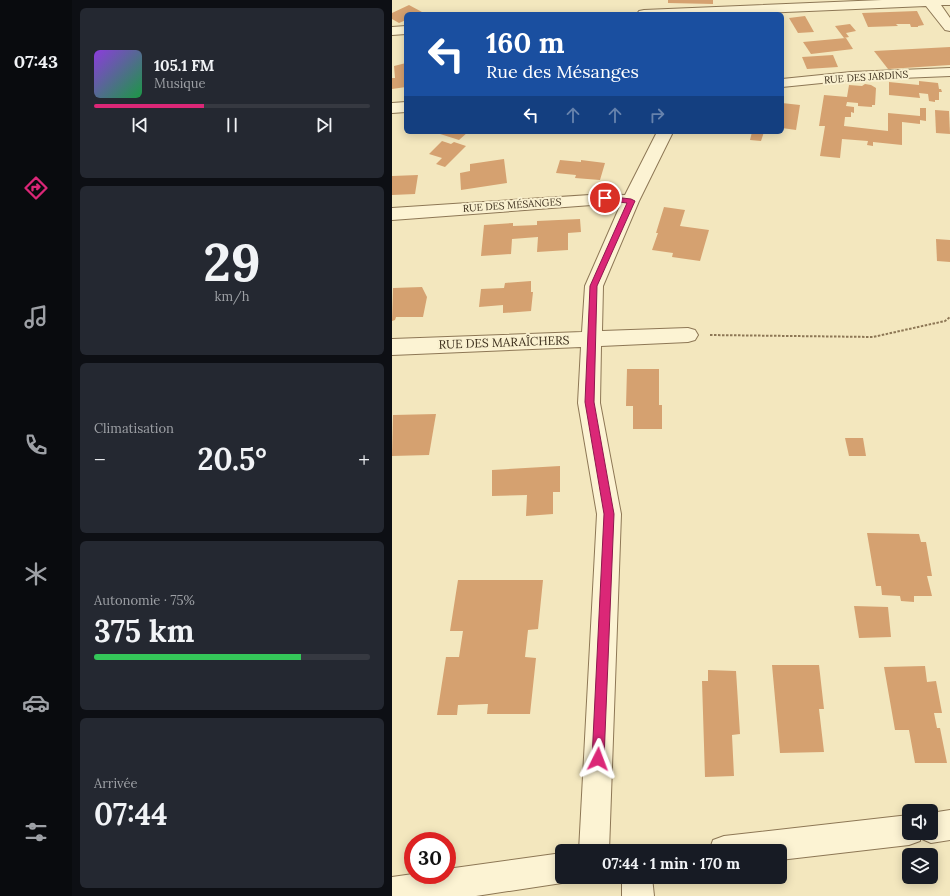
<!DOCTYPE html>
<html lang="fr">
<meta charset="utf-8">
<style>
:root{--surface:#171b24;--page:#242831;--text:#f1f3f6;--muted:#9ea1a6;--line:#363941;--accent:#db2777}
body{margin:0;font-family:Lora,serif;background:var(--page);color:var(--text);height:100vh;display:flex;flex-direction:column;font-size:15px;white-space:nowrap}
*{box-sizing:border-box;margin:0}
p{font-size:13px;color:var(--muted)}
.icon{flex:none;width:22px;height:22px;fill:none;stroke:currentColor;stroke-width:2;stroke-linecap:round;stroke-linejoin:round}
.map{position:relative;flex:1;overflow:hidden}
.sheet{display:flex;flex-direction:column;gap:8px;padding:8px;background:#0d0f14;width:320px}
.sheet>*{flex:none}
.banner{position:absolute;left:12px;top:12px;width:380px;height:122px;border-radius:6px;box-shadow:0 2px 10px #0003;background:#1a4fa0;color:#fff;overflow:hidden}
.buttons{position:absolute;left:510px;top:804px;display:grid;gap:8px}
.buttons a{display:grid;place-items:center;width:36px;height:36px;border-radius:6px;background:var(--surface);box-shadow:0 2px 10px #0003;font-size:20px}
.speed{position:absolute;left:12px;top:832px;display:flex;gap:8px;font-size:20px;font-weight:700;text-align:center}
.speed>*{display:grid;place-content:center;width:52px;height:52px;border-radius:50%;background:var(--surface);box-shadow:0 2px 10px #0003;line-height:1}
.speed .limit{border:6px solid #d22;background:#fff;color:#111}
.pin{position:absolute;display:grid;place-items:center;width:34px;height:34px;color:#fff;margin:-17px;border:2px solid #fff;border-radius:50%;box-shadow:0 1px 4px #0007}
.me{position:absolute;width:44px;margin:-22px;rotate:3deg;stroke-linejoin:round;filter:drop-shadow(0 0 3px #0008)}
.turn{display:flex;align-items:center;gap:14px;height:84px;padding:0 16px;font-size:18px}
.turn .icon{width:52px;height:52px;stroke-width:2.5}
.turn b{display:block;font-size:28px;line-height:34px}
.lanes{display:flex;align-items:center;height:38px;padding:0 16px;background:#0003;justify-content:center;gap:20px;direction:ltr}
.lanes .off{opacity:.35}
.big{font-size:30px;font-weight:700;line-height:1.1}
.sheet .tile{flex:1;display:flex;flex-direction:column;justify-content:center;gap:6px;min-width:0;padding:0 14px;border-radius:6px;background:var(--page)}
.sheet .dial{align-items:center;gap:0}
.dial b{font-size:52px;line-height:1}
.song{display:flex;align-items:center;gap:12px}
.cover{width:48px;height:48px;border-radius:6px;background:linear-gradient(135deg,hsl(270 70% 55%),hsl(140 70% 35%))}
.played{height:4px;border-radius:2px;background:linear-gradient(90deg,var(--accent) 40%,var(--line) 40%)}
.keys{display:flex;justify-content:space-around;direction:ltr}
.heat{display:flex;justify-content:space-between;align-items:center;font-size:22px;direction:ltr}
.charge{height:6px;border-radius:3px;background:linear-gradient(90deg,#34c759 75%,var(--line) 0)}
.trip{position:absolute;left:163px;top:844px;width:232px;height:40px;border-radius:6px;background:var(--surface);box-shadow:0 2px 10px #0003;font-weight:700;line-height:40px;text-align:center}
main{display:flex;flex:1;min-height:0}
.menu{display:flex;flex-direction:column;width:72px;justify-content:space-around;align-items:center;background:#090b0e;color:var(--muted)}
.menu .icon{width:28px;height:28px}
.menu .current{color:var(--accent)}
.menu b{font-size:18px;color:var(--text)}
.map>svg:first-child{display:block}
.building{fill:#d5a170}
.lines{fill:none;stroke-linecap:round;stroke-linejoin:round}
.minor-casing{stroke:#8d7755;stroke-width:2}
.path{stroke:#8d7755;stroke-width:2;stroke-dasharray:2.5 1.5;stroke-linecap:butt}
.minor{fill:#fcf3d3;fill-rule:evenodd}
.route{fill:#db2777;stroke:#8e194d}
.labels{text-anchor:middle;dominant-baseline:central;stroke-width:4;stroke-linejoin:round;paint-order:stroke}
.far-street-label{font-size:10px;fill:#3b2d1b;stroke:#f9f0cf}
.street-label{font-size:12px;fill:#3b2d1b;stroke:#f9f0cf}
</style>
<main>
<nav class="menu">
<b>07:43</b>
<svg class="icon current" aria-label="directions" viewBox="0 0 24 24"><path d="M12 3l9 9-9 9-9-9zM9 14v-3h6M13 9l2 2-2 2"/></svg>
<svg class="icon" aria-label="music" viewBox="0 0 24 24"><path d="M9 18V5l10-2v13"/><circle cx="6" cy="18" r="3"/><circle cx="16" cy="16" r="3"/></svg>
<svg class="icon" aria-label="phone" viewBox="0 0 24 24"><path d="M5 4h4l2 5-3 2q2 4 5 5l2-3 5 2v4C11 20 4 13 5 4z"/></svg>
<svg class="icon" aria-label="climate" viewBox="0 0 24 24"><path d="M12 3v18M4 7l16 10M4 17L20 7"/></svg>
<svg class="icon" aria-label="car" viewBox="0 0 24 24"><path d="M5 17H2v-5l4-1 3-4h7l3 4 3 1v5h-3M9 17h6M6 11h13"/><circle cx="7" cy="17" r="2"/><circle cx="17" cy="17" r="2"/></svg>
<svg class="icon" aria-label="filters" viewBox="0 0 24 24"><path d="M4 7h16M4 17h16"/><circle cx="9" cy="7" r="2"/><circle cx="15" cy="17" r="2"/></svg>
</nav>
<section class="sheet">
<div class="tile">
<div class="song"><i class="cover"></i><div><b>105.1 FM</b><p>Musique</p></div></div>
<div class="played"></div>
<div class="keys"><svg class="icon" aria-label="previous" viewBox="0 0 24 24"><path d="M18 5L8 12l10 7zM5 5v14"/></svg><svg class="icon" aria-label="pause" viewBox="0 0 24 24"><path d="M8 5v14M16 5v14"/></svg><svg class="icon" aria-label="next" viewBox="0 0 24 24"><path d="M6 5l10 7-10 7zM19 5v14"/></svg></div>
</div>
<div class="tile dial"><b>29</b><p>km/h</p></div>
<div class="tile"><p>Climatisation</p>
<div class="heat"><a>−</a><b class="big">20.5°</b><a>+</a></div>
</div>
<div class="tile"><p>Autonomie · 75%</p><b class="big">375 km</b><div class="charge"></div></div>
<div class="tile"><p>Arrivée</p><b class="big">07:44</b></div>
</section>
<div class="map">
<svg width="558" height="896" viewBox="0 0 558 896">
<rect width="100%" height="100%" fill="#f3e7be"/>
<g class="building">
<path d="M276,0H321V4L276,3Z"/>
<path d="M17,5L30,12L26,14H14V20L7,23L0,19V13Z"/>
<path d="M525,11L532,25L526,26V27H519L518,24H504L506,26L476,27L470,13Z"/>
<path d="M413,16L422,32L406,33L397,18Z"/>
<path d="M458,24L464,31L454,33L457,37L452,38L443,26Z"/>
<path d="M454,38L461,49L419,54L411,42Z"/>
<path d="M558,47V65L496,69L482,51Z"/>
<path d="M441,55L446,67L415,69L410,57Z"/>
<path d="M14,63V87L0,89V78H3L2,66Z"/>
<path d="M527,81L546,83L547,89H549L550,92H547V100H543V102L537,101L536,94L527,93L528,98L497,95V82L527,85Z"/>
<path d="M473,84L479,85L484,88L483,105H480V107L466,106V103L455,102L454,106L462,107V113L459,112V117H453L452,126L496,131V113L528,116V108H534V121L528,120V124L510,122V145L481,142V146L475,145L476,141L450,139L448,158L428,156L433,126H427L432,95L455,97L457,85L470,86Z"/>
<path d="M390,103L408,105L404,130L390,128Z"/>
<path d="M543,110L557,111L558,134L544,133Z"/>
<path d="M46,132H76L67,140L45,133Z"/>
<path d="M360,132H372L369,141L358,140Z"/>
<path d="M50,141L59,144L62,142L74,146L53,167L44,164L50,158L37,154Z"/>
<path d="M112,159L115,183L69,190L68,173L78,171V164Z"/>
<path d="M168,160L189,162V160L213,163L208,180L183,178L184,175L164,173Z"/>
<path d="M26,175L23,194L0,195V176Z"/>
<path d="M272,207L293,210L288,226L317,230L308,261L280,257L281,253L260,250L266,233H264Z"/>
<path d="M188,219L189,232L176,233V250L145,252L146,237L120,239L119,254L89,256L92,225L121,223V226L145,225V221Z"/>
<path d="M544,239L558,240V262L545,261Z"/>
<path d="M139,281V292H141L139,311L111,313V305L87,307L89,289L112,288L113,283Z"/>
<path d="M30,287L35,297L31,317H4L3,320L0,321L1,288Z"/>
<path d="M235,369H267V405H270V429H241V406H234Z"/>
<path d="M44,414L37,455L0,456L1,415Z"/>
<path d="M453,438H471L474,456H457Z"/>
<path d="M168,466V492H161V514L134,516L135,495L100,496V470Z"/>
<path d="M475,533L527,534L529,542H534L540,576H535L540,596H522V602L509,601L508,596L490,595L489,586H484Z"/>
<path d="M66,580H151L146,629L136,630L133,657L144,658L138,714H95L96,704H94L66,705L65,715H45L54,657H67L71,631H58Z"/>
<path d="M462,606L496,607L499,637L467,638Z"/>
<path d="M380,665H427L432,709H427L432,752L388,753Z"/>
<path d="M533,666L535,682L544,681L550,713H542L545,728H548L555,763H523L517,730H503L492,667Z"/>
<path d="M316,670L344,671L348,734L340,735L342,776L313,777L310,681H316Z"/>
</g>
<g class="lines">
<defs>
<g id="minor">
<path d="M490,0H558V5H549L558,18V31L553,30L534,6L345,14H245L247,11L252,10Z"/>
<path d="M14,26V34L0,35V27Z"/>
<path d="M558,68V76L459,80L390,87V79L459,72Z"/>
<path d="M14,102V112L0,113V103Z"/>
<path d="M265,132H281L247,201L211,286L210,331L296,328L303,330L306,335L303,340L296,342L209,346L208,403L229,514L217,851H187L205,514L186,403L189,347L0,355V339L190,332L193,286L228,206L213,204L0,220V208L213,194L233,195Z"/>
<path d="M558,810V840L539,843L528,838V841L517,845L388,860V851H317L321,840L332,836L517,815V833H539V813Z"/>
<path d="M170,853V877H182L181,879L170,883L84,896H0V877L21,874L55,875V869Z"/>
<path d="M230,877H260L262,896H230Z"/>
</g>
</defs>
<use href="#minor" class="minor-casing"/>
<path class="path" d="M318,335L481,337L553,321L558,317"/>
<use href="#minor" class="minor"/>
</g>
<path class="route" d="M213,196L239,199L243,201L205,286L202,402L222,514L212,759L210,763L206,765L202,763L200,759L212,514L193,402L198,286L235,203L211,200V197Z"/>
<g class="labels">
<g class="far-street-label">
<text transform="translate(474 77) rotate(-4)">RUE DES JARDINS</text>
<text transform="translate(120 205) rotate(-4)">RUE DES MÉSANGES</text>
</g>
<g class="street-label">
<text transform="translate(112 342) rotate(-2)">RUE DES MARAÎCHERS</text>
</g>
</g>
</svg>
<div class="buttons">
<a><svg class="icon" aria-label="sound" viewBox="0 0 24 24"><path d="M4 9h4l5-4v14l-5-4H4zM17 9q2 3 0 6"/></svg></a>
<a><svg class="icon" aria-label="layers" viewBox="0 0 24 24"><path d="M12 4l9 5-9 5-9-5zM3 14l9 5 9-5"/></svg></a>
</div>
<div class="speed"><div class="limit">30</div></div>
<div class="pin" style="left:213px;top:198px;background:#d93025"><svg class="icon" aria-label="arrive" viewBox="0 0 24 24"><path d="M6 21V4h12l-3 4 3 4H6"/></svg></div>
<svg class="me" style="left:206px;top:759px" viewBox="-20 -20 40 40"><path d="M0-17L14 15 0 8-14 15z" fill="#db2777" stroke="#fff" stroke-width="4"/></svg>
<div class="trip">07:44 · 1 min · 170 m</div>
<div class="banner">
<div class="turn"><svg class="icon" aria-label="left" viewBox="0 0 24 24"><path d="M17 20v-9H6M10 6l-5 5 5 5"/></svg><div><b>160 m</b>Rue des Mésanges</div></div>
<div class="lanes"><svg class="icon" aria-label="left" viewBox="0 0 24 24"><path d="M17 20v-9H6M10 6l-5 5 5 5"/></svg><svg class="icon off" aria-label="ahead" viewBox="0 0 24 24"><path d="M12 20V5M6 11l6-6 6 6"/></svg><svg class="icon off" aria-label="ahead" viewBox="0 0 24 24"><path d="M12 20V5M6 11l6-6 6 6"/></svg><svg class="icon off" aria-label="right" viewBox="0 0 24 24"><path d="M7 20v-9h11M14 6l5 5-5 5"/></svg></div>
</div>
</div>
</main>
